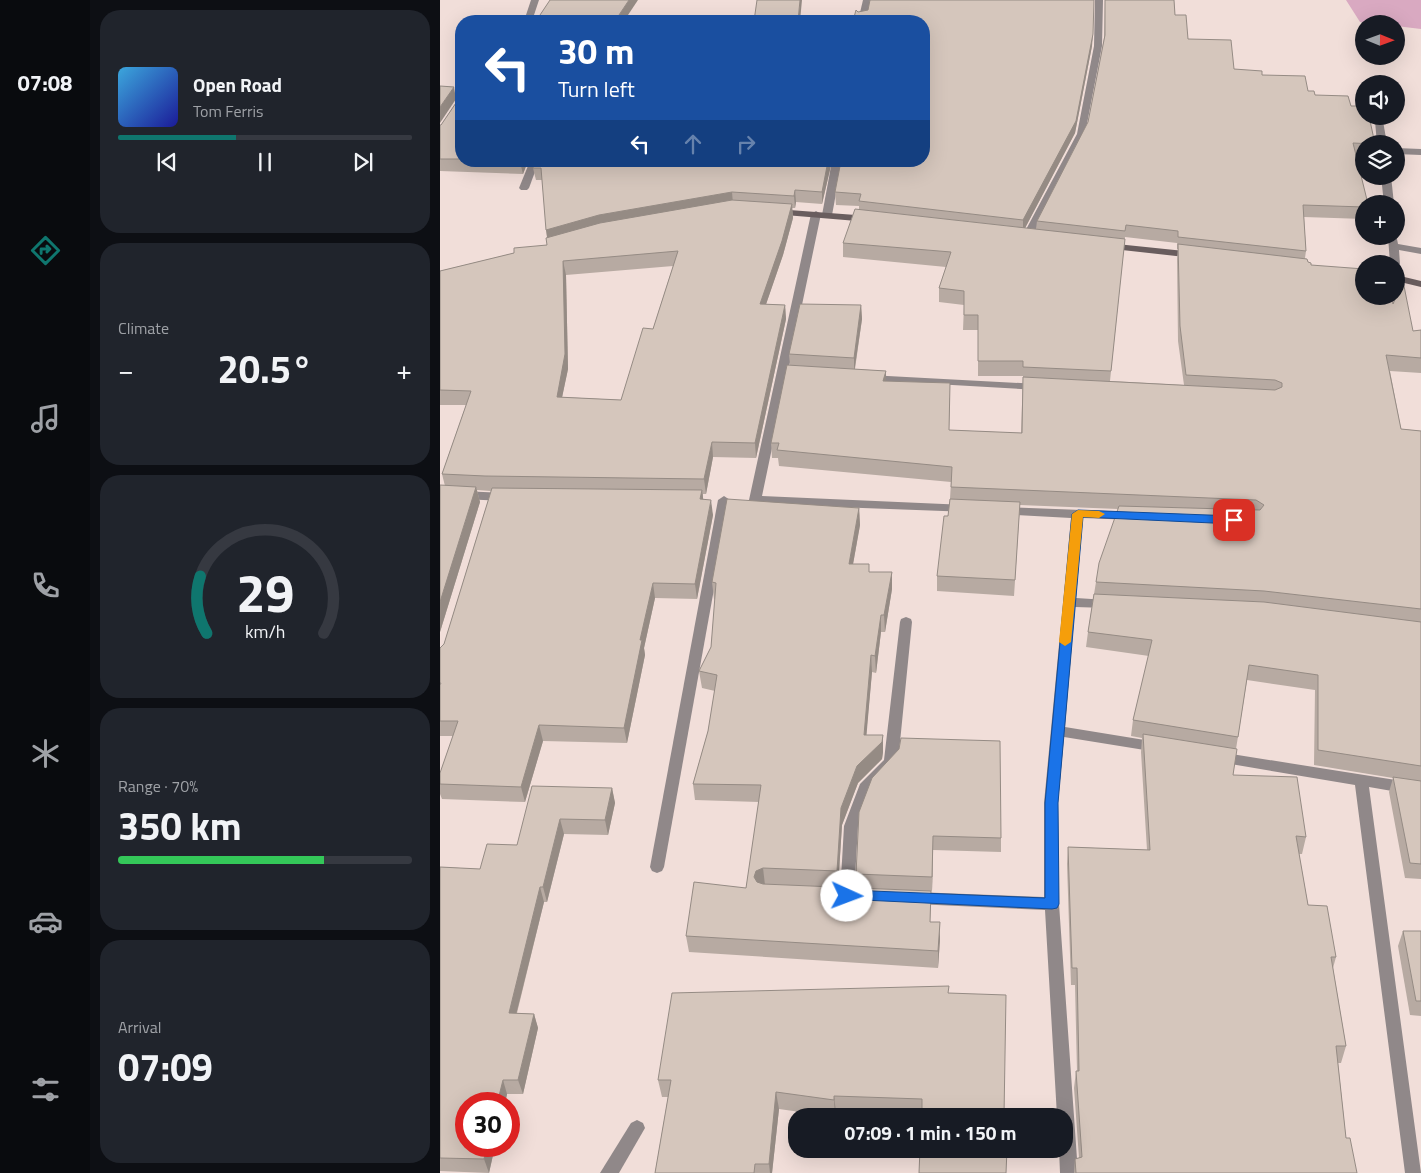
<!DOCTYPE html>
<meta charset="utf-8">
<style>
:root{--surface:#171b24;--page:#20242c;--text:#f1f3f6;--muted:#9ea1a6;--line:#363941;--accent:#0f766e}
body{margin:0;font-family:"Titillium Web",sans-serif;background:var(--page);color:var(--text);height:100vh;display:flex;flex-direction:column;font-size:19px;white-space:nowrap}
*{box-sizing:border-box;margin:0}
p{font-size:16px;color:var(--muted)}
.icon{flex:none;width:28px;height:28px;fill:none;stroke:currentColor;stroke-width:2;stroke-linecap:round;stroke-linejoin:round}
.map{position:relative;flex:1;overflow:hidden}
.panel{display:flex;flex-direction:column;gap:10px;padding:10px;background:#0d0f14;width:350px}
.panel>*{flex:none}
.guide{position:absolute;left:15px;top:15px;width:475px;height:152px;border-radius:20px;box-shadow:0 5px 20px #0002;background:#1a4fa0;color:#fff;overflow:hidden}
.needle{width:32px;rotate:91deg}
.fabs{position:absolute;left:915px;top:15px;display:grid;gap:10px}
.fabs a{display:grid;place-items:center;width:50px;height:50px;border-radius:50%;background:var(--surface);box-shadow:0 5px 20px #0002;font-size:25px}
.speed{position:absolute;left:15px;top:1092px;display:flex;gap:10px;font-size:25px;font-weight:700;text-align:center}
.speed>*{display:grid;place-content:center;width:65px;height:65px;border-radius:50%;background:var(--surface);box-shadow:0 5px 20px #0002;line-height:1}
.speed .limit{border:8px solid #d22;background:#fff;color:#111}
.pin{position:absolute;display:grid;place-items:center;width:42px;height:42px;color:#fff;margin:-21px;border-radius:10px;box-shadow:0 2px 8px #0006}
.me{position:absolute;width:55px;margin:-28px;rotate:92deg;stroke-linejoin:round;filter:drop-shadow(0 0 4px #0008)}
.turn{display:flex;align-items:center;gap:18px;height:105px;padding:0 20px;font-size:22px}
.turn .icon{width:65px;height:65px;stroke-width:2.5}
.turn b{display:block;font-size:35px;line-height:42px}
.lanes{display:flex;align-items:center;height:48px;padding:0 20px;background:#0003;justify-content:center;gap:25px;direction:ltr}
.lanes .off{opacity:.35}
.big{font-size:38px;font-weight:700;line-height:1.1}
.panel .widget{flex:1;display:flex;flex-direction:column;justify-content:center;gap:8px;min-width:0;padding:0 18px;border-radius:20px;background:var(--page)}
.panel .dial{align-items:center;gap:0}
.dial svg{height:130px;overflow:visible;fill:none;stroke:var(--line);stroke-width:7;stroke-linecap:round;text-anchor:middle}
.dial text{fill:var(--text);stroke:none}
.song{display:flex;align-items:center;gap:15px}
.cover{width:60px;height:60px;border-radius:8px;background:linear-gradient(135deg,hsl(200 70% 55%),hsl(240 70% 35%))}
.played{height:5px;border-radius:2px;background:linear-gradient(90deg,var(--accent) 40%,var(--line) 40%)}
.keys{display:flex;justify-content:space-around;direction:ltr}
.heat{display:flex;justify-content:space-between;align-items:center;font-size:28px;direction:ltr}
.charge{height:8px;border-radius:4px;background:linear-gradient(90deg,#34c759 70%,var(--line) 0)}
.trip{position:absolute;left:348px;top:1108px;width:285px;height:50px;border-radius:20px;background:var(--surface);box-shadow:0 5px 20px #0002;font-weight:700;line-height:50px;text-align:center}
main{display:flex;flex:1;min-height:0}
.menu{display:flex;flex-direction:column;width:90px;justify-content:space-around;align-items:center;background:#090b0e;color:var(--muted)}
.menu .icon{width:35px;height:35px}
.menu .on{color:var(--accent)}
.menu b{font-size:22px;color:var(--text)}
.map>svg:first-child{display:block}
.water{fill:#d9a9c1}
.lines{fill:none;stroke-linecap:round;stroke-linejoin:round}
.street{fill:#908889;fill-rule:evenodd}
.secondary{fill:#695d5e;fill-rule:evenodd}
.wall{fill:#b7aaa2;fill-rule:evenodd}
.shaded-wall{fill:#958b84}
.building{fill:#d5c6bc;stroke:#958b84;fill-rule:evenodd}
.route{fill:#1a73e8;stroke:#114b97}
.slow{fill:#f59e0b}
</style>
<main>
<nav class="menu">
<b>07:08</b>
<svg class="icon on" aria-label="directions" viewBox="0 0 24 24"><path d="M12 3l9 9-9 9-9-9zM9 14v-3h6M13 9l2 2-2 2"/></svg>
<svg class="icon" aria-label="music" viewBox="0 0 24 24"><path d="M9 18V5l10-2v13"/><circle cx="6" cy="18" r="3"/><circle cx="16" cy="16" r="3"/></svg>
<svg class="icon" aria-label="phone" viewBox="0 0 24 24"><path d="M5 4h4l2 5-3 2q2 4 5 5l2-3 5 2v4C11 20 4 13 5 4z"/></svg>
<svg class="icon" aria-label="climate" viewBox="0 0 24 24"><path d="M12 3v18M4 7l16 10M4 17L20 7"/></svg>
<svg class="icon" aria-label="car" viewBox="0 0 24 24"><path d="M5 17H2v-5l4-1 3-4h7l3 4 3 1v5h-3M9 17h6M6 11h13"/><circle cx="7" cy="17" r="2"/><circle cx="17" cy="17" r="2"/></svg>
<svg class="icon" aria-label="filters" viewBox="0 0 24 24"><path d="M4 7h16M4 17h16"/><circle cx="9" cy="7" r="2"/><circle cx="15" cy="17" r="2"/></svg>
</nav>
<section class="panel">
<div class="widget">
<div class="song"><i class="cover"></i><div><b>Open Road</b><p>Tom Ferris</p></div></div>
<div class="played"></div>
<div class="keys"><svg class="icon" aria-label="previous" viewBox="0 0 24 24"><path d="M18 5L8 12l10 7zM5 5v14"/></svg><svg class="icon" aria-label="pause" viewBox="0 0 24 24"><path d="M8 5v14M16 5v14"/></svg><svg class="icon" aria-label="next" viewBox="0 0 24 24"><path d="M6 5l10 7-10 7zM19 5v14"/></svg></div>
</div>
<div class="widget"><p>Climate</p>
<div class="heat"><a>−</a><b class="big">20.5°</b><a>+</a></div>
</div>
<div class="widget dial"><svg viewBox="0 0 100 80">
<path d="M14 69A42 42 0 1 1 86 69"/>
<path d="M14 69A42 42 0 0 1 10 34" stroke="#0f766e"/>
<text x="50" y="56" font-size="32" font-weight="700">29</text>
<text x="50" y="72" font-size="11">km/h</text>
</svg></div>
<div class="widget"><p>Range · 70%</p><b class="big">350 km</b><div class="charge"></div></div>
<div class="widget"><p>Arrival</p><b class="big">07:09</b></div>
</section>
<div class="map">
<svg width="981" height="1173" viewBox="0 0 981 1173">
<rect width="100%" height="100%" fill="#f1ded9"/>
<path class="water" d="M906,0H981V29L956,26V24L920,22Z"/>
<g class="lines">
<g class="street">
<path d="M91,0H99L92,21H84Z"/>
<path d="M423,0H431L426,21H418Z"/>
<path d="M655,0H663L662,46L645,134L592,237L590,239H584L582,237L637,134L654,46Z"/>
<path d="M939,118L943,121L947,144H937L935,121Z"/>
<path d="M956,148L981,149V155L956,154Z"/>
<path d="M90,161H99L89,188L87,190H81L79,188Z"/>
<path d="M392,161H402L392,215L387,218L382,215Z"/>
<path d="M941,176H951L954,204H944Z"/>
<path d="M376,211L381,214L322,496L526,505L530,506L532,509L530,512L315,504L309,500L371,214Z"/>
<path d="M956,234L958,244L981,248V254L959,250L960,264L956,267V264H950L948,236H956Z"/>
<path d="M429,375L599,384L604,387L599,390L425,380L424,378Z"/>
<path d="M0,490L65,493L71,497L65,501L0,498Z"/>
<path d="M284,496L290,500L224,867L222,871L217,873L212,871L210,867L278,500Z"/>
<path d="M564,507L693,512L699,516L693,520L643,518L636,598L667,600L671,601L673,604L671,607L667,608L635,607L625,727L717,742L722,743L724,747L722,751L717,752L624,737L618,803L619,904L638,1173H620L619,1149H624V1116H617L605,910L475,904L470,902L468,898L470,894L475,892L604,897V803L631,518L560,514L558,511L560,508Z"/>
<path d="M466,617L471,619L472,622L458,762L431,791L418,826L414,896L412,900L407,902L402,900L400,896L404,826L420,784L444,760L460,622L461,619Z"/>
<path d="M779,752L981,784V796L929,787L981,1173H965L915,785L779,762L774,761L772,757L774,753Z"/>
<path d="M197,1120L203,1123L205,1128L179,1173H160L191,1123Z"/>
</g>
<g class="secondary">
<path d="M336,209L429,216L434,219L429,222L333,214V210Z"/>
<path d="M667,243L754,252L759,255L754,258L664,248L662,246Z"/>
<path d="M956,275L981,281V287L956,281Z"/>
</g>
</g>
<g class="wall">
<path d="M665,0H734L735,15L748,39L794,69L822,75L868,91L875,95L911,106L935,144H924V155H916L924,204V219L864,217L866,251L865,258L868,262L871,265L953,304L973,331L981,330V373L950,371L961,429L981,431V879L965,878L949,792L953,778L874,765L875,690L807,680L796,749L793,775L866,837L862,854H859L868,905L896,957L893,968L906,1046L901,1063H898L906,1138L917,1173H634L635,1159L639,1158L634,1088L636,1071H637L635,985H631L627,864L628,847L707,850L701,752L702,738L691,736L693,720L709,656L646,647L648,632L654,594L656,582L678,509L580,505L574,596L497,591V576L508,516L510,499L511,482L339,466L338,458H332L331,443L350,365L349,354L421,305L422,319L415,369L446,371V381L510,398L509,430L581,433L583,376H538V330H523L524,305L499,302V288L506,267L403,257V243L419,209V206L396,205L395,192L484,161L418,12L652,46L635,133L585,228L596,229L597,221L648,122L664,38ZM685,237L737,243V249H738L737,259L738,341L744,385L670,381Z"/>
<path d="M21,88V161H88L83,174L0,171V125H1L20,97Z"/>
<path d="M95,161H392L382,204L356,202L355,208H352L353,218L343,255L326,304L345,305L346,319L316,458L273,457L266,494H263V499L273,515L257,599L215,598L204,648L205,655L187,743L103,741L85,802L2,799L0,794V773L13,736H0V648L4,644L51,491L37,490L40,502L0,632V485L5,486L2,474L26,405H0V271L107,245V238L102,180H96L93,168ZM233,266L213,329L181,400L122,397L128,369L126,275Z"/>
<path d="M419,508L420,525L413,564L429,572H452V589L445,632H441L436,673L432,672L426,735H443V752L442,759L418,783L402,825L398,887L417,888L416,874L419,812L561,838V852L493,850L492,891H491L490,922L500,939L498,968L249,952L246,936L306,888L319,802L255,800L253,784L268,731L275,691L262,688L259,671L271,647L275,600L274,599L272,582Z"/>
<path d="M172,788L175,803L168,835L124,834L107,902H104L77,1013L94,1014L98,1028L83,1094H67L65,1104H26V1146H55L49,1173L0,1171V867L40,869L77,845Z"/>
<path d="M963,931H981V1016L970,1015L958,946Z"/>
<path d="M509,986L482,1116L396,1112L395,1116H389L339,1109L332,1173H215L228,1097H222L218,1080Z"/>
</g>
<g class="shaded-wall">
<path d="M189,0H198L184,21H175Z"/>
<path d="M360,0H362L360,21H358Z"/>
<path d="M653,34L652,46L635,133L583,232V220Z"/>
<path d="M14,87L16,99L0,123V107Z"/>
<path d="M81,161H88L83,174L80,162Z"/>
<path d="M388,161H392L382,204V192Z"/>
<path d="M355,190L356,202L355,208L354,196Z"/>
<path d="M292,192L293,204L108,243L106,230L159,215Z"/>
<path d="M352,204L353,218L343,255L321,319L320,304Z"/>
<path d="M123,261L126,275L128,369L119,412L117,397Z"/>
<path d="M345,305L346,319L316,458L315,443Z"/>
<path d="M421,305L422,319L414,373V358Z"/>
<path d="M446,371V386L443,381Z"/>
<path d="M272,442L273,457L266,494L264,479Z"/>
<path d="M36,487L40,502L0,632V602Z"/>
<path d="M262,490L264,505L260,499Z"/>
<path d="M271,500L273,515L257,599L255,584Z"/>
<path d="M419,508L420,525L410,581L409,564Z"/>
<path d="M452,572V589L445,632L444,615Z"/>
<path d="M213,583L215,598L204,648L205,655L187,743L184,728L200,640Z"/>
<path d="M441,615V632L436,673L435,656Z"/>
<path d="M431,655L432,672L425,752L424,735Z"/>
<path d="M99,725L103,741L85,802L81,787Z"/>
<path d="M443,735V752L442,759L418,783L402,825L398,888L397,871L401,808L417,766Z"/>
<path d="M172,788L175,803L168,835L165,820Z"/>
<path d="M120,819L124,834L107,902L103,887Z"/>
<path d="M493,836V850L492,891V877Z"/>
<path d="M323,868L325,885L318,888L314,877L316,871Z"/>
<path d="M100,887L104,902L73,1027L69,1013Z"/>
<path d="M500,922V939L498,968V951Z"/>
<path d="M94,1014L98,1028L83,1094L78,1080Z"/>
<path d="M63,1080L67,1094L65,1104H57Z"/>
<path d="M336,1092L339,1109L332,1173H330L329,1164Z"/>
<path d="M394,1096L396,1112L395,1116L394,1100Z"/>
<path d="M47,1146H55L49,1173L44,1159Z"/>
</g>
<g class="building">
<path d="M110,0H189L175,21H96Z"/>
<path d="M317,0H360L358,21H314Z"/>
<path d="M430,0H654L653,34L636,121L583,220L419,201L421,194L395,192L401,161H484V21H413L416,10L418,12L428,10Z"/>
<path d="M665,0H734L735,15H746L748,39L791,40L794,69L822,71V75L865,76L868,91H874L875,95L908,96L911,106H924V116H929L935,144L913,143L928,204H924V207L863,205L866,251L738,237V231L686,225L685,231L597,221L648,122L665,35Z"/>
<path d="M0,86L14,87L0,107Z"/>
<path d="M20,88H21V159H0V125H1L20,97Z"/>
<path d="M95,161H388L382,192L355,190L354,196L292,192L159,215L106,230L101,168H93Z"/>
<path d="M292,200L352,204L342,241L320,304L345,305L315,443L272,442L264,479L45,476L2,474L31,391L0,390V271L74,253V248L107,245L106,238L160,223ZM238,251L213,329L203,328L181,400L117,397L125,354L123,261Z"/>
<path d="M415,209L685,239L671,371L583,367V361H538V315H524V291L499,288L511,252L403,243Z"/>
<path d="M738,244L867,259L868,262L871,263V265L924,269V296H952L953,304L963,281L973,331L981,330V358L946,355L961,429L981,431V609L824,591L656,582L659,563L679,506L820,510L824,505L816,500L511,487L512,467L337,450L339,443H331L347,365L446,371L443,381L510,383L509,430L582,433L583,377L835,390L842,387V383L835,380L746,375L740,326Z"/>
<path d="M360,304L421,305L414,358L349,354Z"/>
<path d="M0,485L36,487L0,602Z"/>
<path d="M52,488L262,490L260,499L271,500L255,584L213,583L200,640H202L184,728L99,725L81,787L0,784V773L18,721H0V685L1,683H0V648L4,644Z"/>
<path d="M287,499L419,508L409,564H429V572H452L444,615H441L435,656L431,655L424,735H443L442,742L417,766L401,808L397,871L323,868L316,871L314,877L317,882L323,884L491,891L490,922H500L498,951L246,936L254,882L306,888L321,785L253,784L268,731L277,675L259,671L271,647L276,583L272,582Z"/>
<path d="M510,499L580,502L575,580L497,576L504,516H508Z"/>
<path d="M654,594L824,602L981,622V766L878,750V675L809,665L798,737L693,720L712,640L648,632Z"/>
<path d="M703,734L797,749L793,775L857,777L866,837L856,836L868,905L887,906L896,957H891L906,1046H896L906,1138H910L917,1173H636L635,1159L642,1157L636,1071H639L637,968H632L628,847L710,850Z"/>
<path d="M461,738L560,741L561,838L493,836L492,877L416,874L419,812L432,778L459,749Z"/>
<path d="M953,777L981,781V864L970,863Z"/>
<path d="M92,786L172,788L165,820L120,819L103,887H100L69,1013L94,1014L78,1080H63L57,1104H26V1146H47L44,1159L0,1158V867L40,869L47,844L77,845Z"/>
<path d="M963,931H981V1001H976Z"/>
<path d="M509,986L508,993L566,995L564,1116H482V1099L394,1096V1100L336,1092L329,1164H315L314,1173H215L231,1080H218L232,993Z"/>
<path d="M480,1149H567L566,1173H479Z"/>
</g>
<path class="route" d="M638,510L794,516L799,520L794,524L643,517L618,803L619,904L617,908L612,909L402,899L400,896L402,892L407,890L605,898V803L632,514Z"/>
<path class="slow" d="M638,510L659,511L665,514L659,518L643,517L631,642L625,646L619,642L632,514Z"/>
</svg>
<div class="fabs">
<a><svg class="needle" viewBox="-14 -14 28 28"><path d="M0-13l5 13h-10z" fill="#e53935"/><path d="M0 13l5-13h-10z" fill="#9ea1a6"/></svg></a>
<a><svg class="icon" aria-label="sound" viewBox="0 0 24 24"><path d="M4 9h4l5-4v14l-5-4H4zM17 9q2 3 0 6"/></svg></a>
<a><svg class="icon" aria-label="layers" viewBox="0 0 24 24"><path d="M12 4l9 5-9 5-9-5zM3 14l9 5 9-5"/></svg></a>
<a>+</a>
<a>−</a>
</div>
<div class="speed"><div class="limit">30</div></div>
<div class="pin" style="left:794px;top:520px;background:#d93025"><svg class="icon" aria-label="arrive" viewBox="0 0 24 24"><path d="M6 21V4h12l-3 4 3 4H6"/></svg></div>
<svg class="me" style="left:407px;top:896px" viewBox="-20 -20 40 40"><circle r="19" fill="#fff"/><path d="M0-13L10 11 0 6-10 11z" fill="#1a73e8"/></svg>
<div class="trip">07:09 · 1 min · 150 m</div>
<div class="guide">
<div class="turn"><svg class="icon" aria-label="left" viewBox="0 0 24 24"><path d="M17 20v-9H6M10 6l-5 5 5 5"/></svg><div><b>30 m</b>Turn left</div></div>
<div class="lanes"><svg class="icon" aria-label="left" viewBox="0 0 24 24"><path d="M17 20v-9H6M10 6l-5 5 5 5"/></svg><svg class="icon off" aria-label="ahead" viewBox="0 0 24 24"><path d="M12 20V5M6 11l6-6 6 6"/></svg><svg class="icon off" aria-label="right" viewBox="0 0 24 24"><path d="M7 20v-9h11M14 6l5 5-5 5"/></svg></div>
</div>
</div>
</main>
